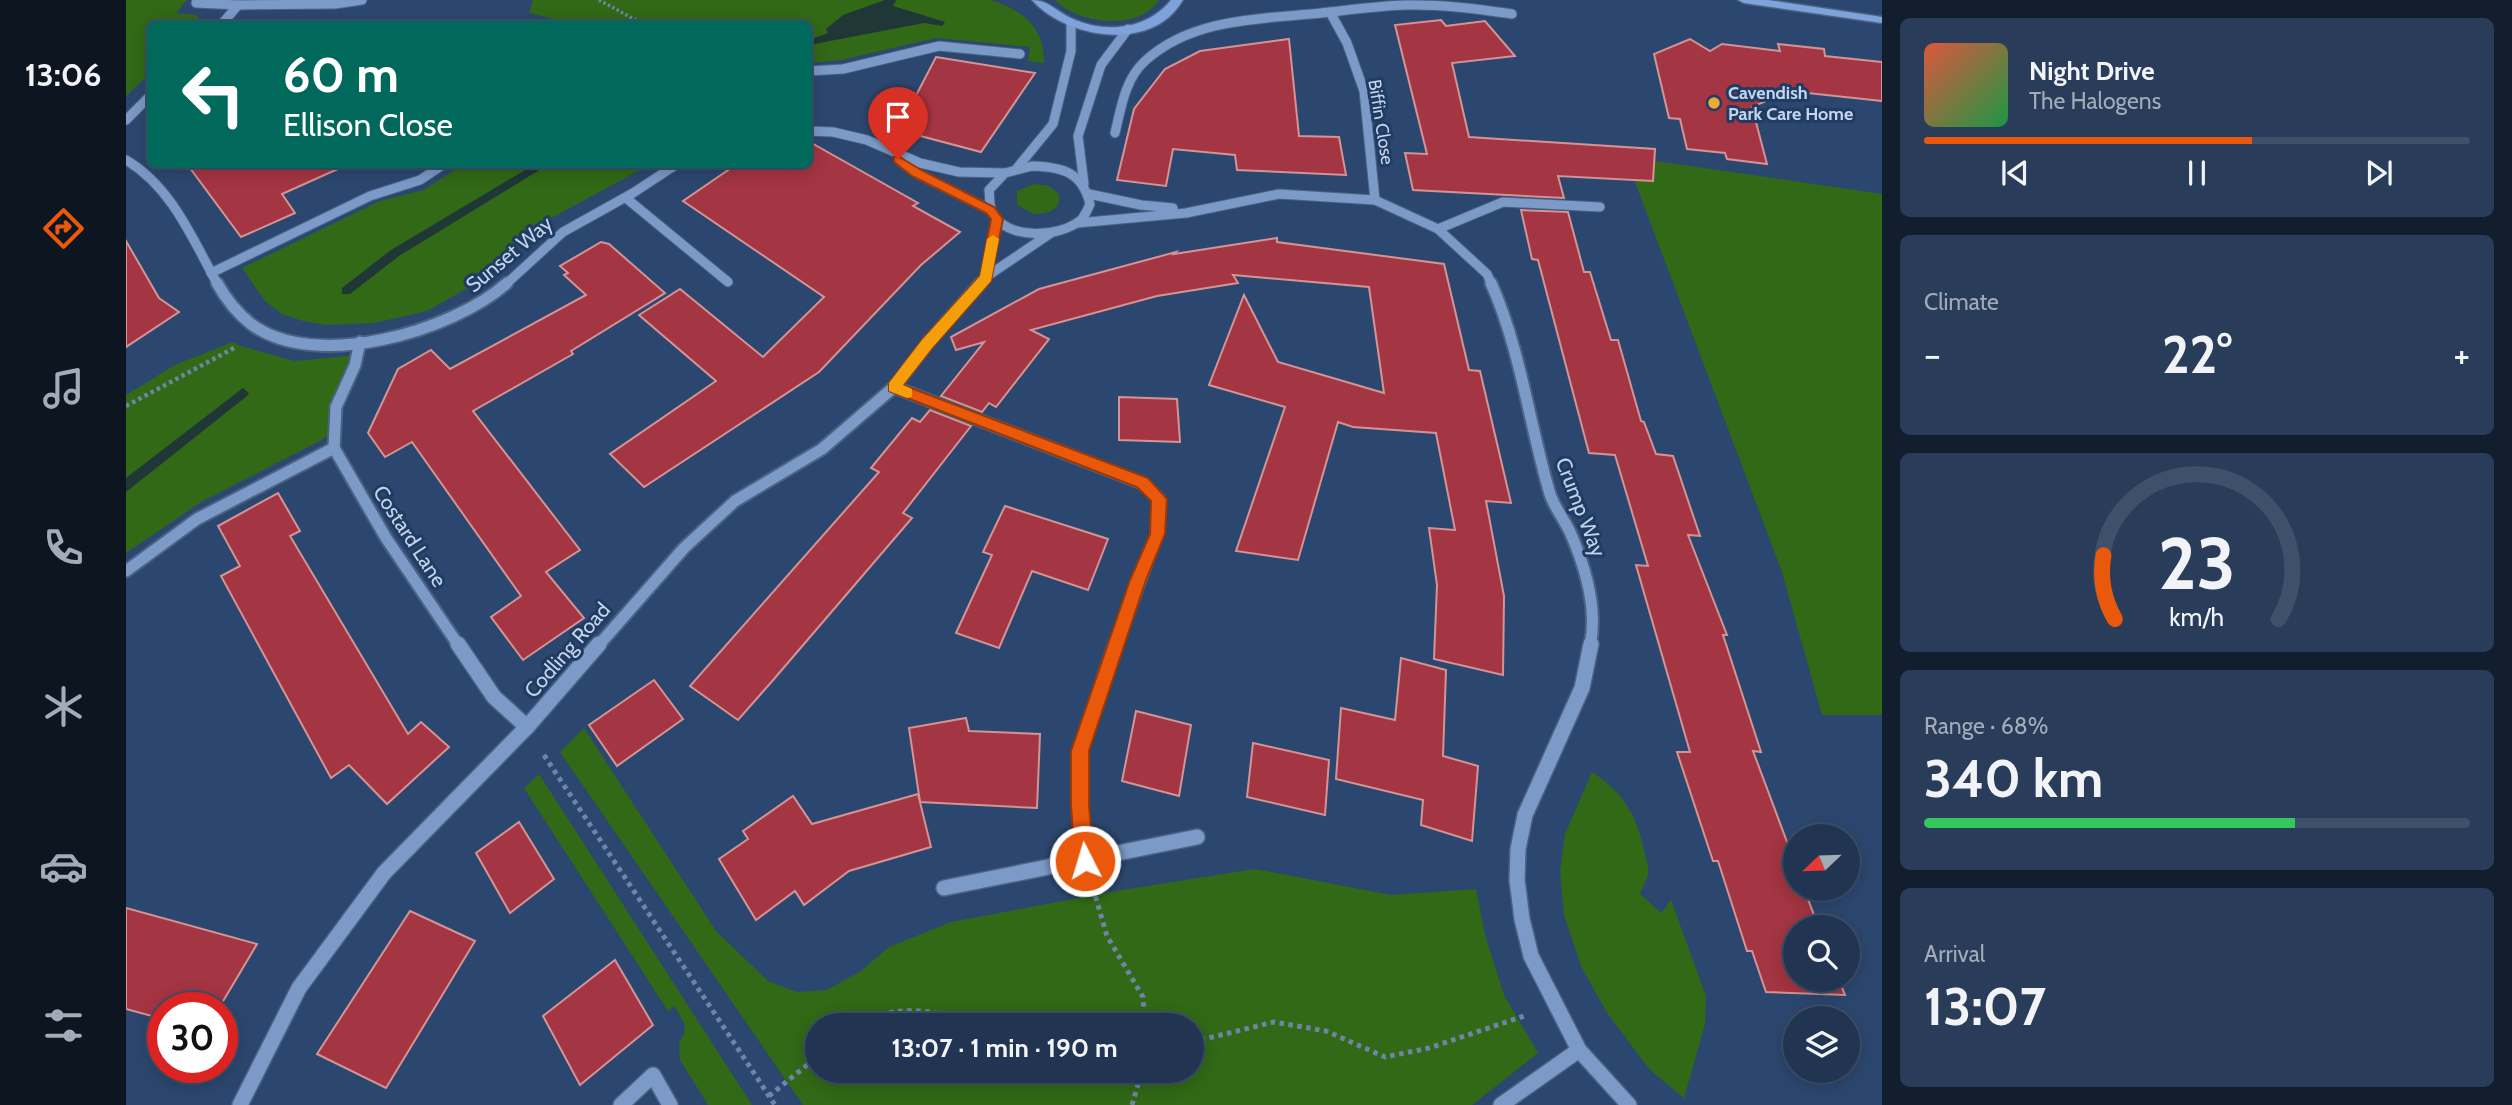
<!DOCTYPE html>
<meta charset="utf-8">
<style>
:root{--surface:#213553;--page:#293d5a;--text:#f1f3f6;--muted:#a2abb8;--line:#3e506a;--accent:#ea580c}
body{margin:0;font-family:Cabin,sans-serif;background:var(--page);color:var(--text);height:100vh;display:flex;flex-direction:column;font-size:26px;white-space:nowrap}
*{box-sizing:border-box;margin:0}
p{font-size:23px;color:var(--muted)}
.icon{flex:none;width:38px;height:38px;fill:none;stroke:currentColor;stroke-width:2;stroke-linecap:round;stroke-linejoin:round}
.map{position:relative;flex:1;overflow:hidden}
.panel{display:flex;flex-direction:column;gap:18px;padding:18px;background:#121d2e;width:630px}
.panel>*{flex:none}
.banner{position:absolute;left:21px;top:21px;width:665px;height:147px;border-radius:10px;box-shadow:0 4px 18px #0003,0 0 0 2px var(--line);background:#00695c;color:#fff;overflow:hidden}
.needle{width:46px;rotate:247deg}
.fabs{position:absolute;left:1657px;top:824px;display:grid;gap:14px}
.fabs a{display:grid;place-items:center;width:77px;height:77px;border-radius:50%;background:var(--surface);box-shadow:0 4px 18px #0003,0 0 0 2px var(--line);font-size:35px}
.speed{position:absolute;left:21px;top:992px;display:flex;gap:14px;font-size:35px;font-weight:700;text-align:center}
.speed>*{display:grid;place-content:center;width:91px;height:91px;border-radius:50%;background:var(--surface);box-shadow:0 4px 18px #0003,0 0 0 2px var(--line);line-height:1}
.speed .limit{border:10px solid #d22;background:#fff;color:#111}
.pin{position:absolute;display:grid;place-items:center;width:60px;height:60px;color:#fff;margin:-72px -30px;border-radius:50% 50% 50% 0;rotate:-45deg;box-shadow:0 0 7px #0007}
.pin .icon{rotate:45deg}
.me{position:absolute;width:77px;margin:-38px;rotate:355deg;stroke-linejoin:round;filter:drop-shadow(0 0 5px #0008)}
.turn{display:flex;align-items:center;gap:24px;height:147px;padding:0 21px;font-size:32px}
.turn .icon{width:91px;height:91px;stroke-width:2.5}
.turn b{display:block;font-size:49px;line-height:60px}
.big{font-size:52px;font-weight:800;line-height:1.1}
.panel .widget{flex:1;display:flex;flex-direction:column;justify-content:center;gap:10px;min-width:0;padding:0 24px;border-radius:10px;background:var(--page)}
.panel .dial{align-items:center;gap:0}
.dial svg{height:182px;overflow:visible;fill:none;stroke:var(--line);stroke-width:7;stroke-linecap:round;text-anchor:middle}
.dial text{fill:var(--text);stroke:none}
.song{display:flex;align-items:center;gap:21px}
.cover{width:84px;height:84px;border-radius:10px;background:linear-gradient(135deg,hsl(10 70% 55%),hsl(140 70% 35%))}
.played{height:7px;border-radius:4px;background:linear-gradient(90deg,var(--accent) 60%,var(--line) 60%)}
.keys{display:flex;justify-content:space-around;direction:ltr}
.heat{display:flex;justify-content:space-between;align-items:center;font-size:38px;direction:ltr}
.charge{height:10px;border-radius:5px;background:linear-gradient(90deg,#34c759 68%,var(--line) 0)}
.trip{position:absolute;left:679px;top:1013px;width:399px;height:70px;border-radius:35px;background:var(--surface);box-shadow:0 4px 18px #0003,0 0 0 2px var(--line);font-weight:800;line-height:70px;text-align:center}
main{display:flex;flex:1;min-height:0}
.menu{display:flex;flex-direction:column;width:126px;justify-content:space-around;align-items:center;background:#0d1521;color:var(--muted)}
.menu .icon{width:49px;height:49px}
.menu .active{color:var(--accent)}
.menu b{font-size:32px;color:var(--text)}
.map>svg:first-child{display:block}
.green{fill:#316916;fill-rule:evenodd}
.water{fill:#1f3737}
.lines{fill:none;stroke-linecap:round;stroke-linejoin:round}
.stream{fill:#1f3737;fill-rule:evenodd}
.building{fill:#a43542;stroke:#d29495;stroke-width:2}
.minor-far2-casing{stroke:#4b6283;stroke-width:11}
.minor-far1-casing{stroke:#4b6283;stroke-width:15}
.minor-casing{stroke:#4b6283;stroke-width:18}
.major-casing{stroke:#4b6283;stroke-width:3}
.path-far2{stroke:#6e85a6;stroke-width:3.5;stroke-dasharray:2.5 2.5;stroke-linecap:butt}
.path-far1{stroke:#6e85a6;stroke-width:4.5;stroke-dasharray:3.5 3.5;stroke-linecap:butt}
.path{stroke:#6e85a6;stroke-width:5;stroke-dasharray:4.5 4.5;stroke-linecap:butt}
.minor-far2{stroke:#7b9ac7;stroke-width:9}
.minor-far1{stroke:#7b9ac7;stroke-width:11}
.minor{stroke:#7b9ac7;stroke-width:15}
.major{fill:#7ea3da;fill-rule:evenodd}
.route{fill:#ea580c;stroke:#983908;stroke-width:2}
.slow{fill:#f59e0b}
.poi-dot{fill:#eaaa38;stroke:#213c63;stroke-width:2.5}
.labels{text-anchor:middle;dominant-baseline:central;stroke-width:6;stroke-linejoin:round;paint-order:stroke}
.far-poi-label{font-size:18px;font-weight:bold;fill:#c3d4ec;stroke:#213c63;text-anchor:start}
.far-street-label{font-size:18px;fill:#c3d4ec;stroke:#213c63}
.street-label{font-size:21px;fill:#c3d4ec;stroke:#213c63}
</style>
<main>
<nav class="menu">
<b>13:06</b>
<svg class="icon active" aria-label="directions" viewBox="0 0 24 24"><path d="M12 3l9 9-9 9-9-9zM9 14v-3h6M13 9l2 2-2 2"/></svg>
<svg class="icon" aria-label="music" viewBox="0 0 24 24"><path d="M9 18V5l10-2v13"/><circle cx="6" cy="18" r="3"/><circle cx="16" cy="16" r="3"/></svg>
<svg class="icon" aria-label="phone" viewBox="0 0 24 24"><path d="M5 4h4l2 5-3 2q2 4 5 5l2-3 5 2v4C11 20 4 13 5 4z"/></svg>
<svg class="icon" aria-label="climate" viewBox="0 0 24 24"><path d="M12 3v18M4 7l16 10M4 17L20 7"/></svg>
<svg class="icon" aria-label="car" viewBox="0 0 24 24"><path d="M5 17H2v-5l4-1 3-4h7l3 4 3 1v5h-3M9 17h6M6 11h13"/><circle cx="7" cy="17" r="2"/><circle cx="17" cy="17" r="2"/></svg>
<svg class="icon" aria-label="filters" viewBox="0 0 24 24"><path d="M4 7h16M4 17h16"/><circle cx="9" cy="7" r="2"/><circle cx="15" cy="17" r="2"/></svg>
</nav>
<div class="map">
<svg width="1756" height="1105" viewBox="0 0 1756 1105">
<rect width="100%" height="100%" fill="#2c476f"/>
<g class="green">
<path d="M0,0H61L50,13L70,15L77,22L75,24H24V73L0,96Z"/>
<path d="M407,0H865C898,11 918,27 918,63L902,61L904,47L810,38L715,60L683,63L682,24H433L436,21L403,13Z"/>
<path d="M929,0H1033C1012,32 952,24 929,0Z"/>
<path d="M1497,150L1523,160L1756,194V715H1696L1656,572Z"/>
<path d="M336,165H523L420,221L349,284L301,311L248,323L201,325L177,321L156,314L139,301L116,268L254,201L298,190Z"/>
<path d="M908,184L923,186L933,194C936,210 921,214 908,214L891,205V191Z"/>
<path d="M107,342L114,346L169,361L231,355L210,407L209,433L75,502L0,553V395L49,365Z"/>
<path d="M458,728L590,931L642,981L671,992L701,990L735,971L763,947L825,922L996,890L1129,869L1265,895L1350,889L1359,935L1378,995L1412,1053L1346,1105H677L434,752ZM691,1026H1066V1071H691Z"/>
<path d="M1466,772C1495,791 1510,813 1517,847C1519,855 1523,865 1522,874C1521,880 1516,888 1514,894L1535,913L1545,900L1580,996L1579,1024L1558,1098L1524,1070L1481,1013L1455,966L1438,915L1434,871L1439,834Z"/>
<path d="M413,774L626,1105H582L554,1060L553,1043L558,1034L559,1025L549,1006L542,1011L398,788Z"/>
</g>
<path class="water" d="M759,0H770L767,6L819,22L816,26L798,23L683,45V40L702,33L700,29L717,15Z"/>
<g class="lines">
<g class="stream">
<path d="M409,164H423L273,256L224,294H216V288L265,250Z"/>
<path d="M117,388L123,393L121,396L0,492V478Z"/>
</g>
</g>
<g class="building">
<path d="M1315,20L1320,26L1359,21L1389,56L1326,63L1343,137L1529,149L1527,181L1432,176L1438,198L1287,190L1279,153L1301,154L1269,25Z"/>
<path d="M1163,39L1173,136L1213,137L1220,175L1111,170L1109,155L1047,149L1040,186L991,180L1008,109L1039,69L1074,51Z"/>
<path d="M1564,39L1584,51L1596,44L1654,51L1652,44L1698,49L1699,56L1756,62V101L1663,91L1626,107L1641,164L1601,159L1599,153L1561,149L1554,119L1543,118L1528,54Z"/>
<path d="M810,57L909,73L855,152L772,130Z"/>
<path d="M682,141L792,203L787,206L834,232L795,265L693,372L518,487L484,454L590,381L513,315L554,289L637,357L698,297L557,201L611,164H682Z"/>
<path d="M61,164H223L156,194L169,213L115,237Z"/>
<path d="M1395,210L1442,212L1458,272H1464L1485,340H1492L1515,421L1518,422L1530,454L1547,456L1574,536L1562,535L1601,635H1597L1635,752L1627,751L1670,866V889H1678L1693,928H1670V980H1713L1719,995L1640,992L1626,951H1621L1592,861H1587L1551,752H1564L1510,565L1522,566L1489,455L1463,453L1412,260L1406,259Z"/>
<path d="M1151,238V242L1318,264L1343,370L1354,371L1385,503L1360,501L1378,596L1377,675L1308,659L1311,585L1303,528L1329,530L1310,433L1227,427L1212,422L1172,560L1110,551L1159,407L1083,385L1118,295L1152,362L1258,393L1243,287L1107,275L1112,283L1031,296L905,330L923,339L870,407L863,403L856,412L815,396L858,342L830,350L825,337L913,289L1050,252L1048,254Z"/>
<path d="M0,241L33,298L53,312L0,347Z"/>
<path d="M475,242L483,244L539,293L445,351L447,354L347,411L454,550L420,572L458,618L397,660L365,617L395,596L286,442L259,457L242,433L272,369L305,350L324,369L460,295L438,275L442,273L434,266Z"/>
<path d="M993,397L1051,399L1054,442L993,440Z"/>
<path d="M804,410L845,426L777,513L786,518L648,679L612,720L564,686L753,472L745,468L786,418L794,422Z"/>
<path d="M152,493L174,531L164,536L282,734L295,722L323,747L261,804L223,765L205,778L95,576L114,566L92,526Z"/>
<path d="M879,506L982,539L962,590L906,571L873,648L830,633L866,555L857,552Z"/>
<path d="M1275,658L1320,670L1317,756L1352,766L1346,841L1295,825L1297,800L1210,779L1215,708L1269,720Z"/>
<path d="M528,680L557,719L491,766L463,725Z"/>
<path d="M1010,711L1065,725L1053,796L996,781Z"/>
<path d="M840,718L843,731L914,734L911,808L794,802L783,728Z"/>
<path d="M1127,743L1203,760L1199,815L1121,797Z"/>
<path d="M792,794L805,847L723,871L678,905L669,891L630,920L593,859L622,839L617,831L667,796L686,824Z"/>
<path d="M393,822L428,879L384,913L350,853Z"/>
<path d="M0,908L131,944L93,1008H37V1019L0,1009Z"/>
<path d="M284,911L349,941L260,1088L191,1054Z"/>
<path d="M489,960L527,1025L454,1085L417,1016Z"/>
</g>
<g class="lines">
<defs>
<g id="minor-far2">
<path d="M70,3L112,5L96,24"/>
<path d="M112,5L209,4L236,0"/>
<path d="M1204,12L1221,43L1238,91L1249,200"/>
<path d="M682,71L717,69L813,46L894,54"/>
<path d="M0,120L24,96"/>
<path d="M682,131L707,132L741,140L794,163L833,172L878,173"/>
<path d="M989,133C995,108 999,79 1019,61C1064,20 1128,19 1185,14C1217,11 1248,6 1280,5C1315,4 1351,9 1386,14"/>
<path d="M0,160C46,187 67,240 92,285"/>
<path d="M774,161L790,173L864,210"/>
<path d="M906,166C937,167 956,172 964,204C962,209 959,215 956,219C935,238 880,241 866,212C863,206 864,196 863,190L879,173Z"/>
<path d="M891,168L927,124L945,51V24"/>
<path d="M958,184L952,136L975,65L1002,29"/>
<path d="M963,194L1015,205L1047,208"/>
<path d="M500,198L602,282"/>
<path d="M951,223L1060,213L1153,194L1249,200L1312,229L1361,274L1366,285"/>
<path d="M1312,229L1377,202L1474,207"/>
<path d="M85,273L244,196L294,180L318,164"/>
<path d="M860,277L871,219"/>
<path d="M379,285L437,232L507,193L551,164"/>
<path d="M853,285L860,277L925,233"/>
</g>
<g id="minor-far1">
<path d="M91,283C100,299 111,313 125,324C189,372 327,331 381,283"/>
<path d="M1365,283C1395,350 1403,424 1424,494C1428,507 1438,519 1444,532C1459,566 1472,609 1464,646"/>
<path d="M234,342L229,365L210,407L208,448L260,538L333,646"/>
<path d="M768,387L1016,483L1033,499L1031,534L990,646"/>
<path d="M0,571L71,519L208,448"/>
<path d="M472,646L558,548L609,501L696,449L768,387L801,344L855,283"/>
</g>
<g id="minor">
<path d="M332,644L368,697L401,727"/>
<path d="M1465,644L1456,688L1399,815L1392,849L1391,880L1396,919L1405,956L1453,1050L1503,1105"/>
<path d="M959,861L954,805V751L990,644"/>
<path d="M818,888L1071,837"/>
<path d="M114,1105L173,988L258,873L401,727L473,644"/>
<path d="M495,1105L527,1075L544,1105"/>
<path d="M1375,1105L1453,1050"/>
</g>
<g id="major">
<path d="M906,0C922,0 930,11 945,18C979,34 1021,30 1045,0H1057C1053,6 1048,13 1043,17C1006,49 936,34 906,0Z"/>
<path d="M1612,0H1642L1756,17V23L1618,3Z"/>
</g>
</defs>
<use href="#minor-far2" class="minor-far2-casing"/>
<use href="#minor-far1" class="minor-far1-casing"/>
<use href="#minor" class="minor-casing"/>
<use href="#major" class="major-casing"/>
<path class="path-far2" d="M473,0L517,24"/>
<path class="path-far1" d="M0,406L110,347"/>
<g class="path">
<path d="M418,755L649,1105"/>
<path d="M967,888L981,936L1017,997L1019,1026"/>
<path d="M730,1026C772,1000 814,1012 858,1026"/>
<path d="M1066,1042L1148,1022L1200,1031L1259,1057L1303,1048L1401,1015"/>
<path d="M643,1096L691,1057"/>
<path d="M1006,1105L1016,1071"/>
</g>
<use href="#minor-far2" class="minor-far2"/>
<use href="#minor-far1" class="minor-far1"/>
<use href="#minor" class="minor"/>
<use href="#major" class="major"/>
</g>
<path class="route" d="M772,156L795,170L868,207L877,219L865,281L806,348L777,385L1022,478L1041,499L1039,534L1020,580L963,751V805L968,861L966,867L959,870L952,867L949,861L945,805V751L1004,580L1024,534L1025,501L1011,487L763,391V383L796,340L854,276L865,219L860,213L786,176L768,162V157Z"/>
<path class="slow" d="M867,235L873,239L865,281L806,348L777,385L786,389V397L781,398L763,391V383L796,340L854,276L861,239Z"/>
<circle class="poi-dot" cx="1588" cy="103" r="7"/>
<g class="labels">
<g class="far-poi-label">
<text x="1602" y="93">Cavendish<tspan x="1602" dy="21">Park Care Home</tspan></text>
</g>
<g class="far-street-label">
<text transform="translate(1255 122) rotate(81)">Biffin Close</text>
</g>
<g class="street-label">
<text transform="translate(383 254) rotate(-40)">Sunset Way</text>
<text transform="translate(1455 507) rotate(69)">Crump Way</text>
<text transform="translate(284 536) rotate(57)">Costard Lane</text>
<text transform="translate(441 650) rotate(-49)">Codling Road</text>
</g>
</g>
</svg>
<div class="fabs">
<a><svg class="needle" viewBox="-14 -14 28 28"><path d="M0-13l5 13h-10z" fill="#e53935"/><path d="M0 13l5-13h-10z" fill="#a2abb8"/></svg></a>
<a><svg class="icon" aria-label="search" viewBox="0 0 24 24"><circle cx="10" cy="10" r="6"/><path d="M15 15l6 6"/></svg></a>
<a><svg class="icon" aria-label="layers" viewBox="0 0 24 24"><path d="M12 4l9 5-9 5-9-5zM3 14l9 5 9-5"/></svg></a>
</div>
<div class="speed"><div class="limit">30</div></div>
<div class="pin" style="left:772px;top:159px;background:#d93025"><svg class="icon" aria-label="arrive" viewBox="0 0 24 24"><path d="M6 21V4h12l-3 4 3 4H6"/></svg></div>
<svg class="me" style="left:959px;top:861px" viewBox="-20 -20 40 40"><circle r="17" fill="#ea580c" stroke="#fff" stroke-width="3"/><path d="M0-11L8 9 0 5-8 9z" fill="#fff"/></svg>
<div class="trip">13:07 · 1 min · 190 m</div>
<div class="banner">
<div class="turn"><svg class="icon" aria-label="left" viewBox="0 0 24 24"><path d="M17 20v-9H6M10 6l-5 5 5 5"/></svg><div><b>60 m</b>Ellison Close</div></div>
</div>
</div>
<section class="panel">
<div class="widget">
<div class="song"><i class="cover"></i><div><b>Night Drive</b><p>The Halogens</p></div></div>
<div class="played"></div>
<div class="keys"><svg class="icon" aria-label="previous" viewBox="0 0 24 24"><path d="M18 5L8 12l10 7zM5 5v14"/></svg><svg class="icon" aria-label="pause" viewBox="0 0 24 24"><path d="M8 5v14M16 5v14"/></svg><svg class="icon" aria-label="next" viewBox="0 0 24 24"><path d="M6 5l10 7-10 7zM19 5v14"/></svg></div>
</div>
<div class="widget"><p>Climate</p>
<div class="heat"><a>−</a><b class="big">22°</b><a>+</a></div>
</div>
<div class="widget dial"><svg viewBox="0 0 100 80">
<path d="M14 69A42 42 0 1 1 86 69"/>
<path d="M14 69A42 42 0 0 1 9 41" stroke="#ea580c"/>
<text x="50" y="56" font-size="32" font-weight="700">23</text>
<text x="50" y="72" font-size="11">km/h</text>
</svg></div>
<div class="widget"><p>Range · 68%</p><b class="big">340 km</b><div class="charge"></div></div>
<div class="widget"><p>Arrival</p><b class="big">13:07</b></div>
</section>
</main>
